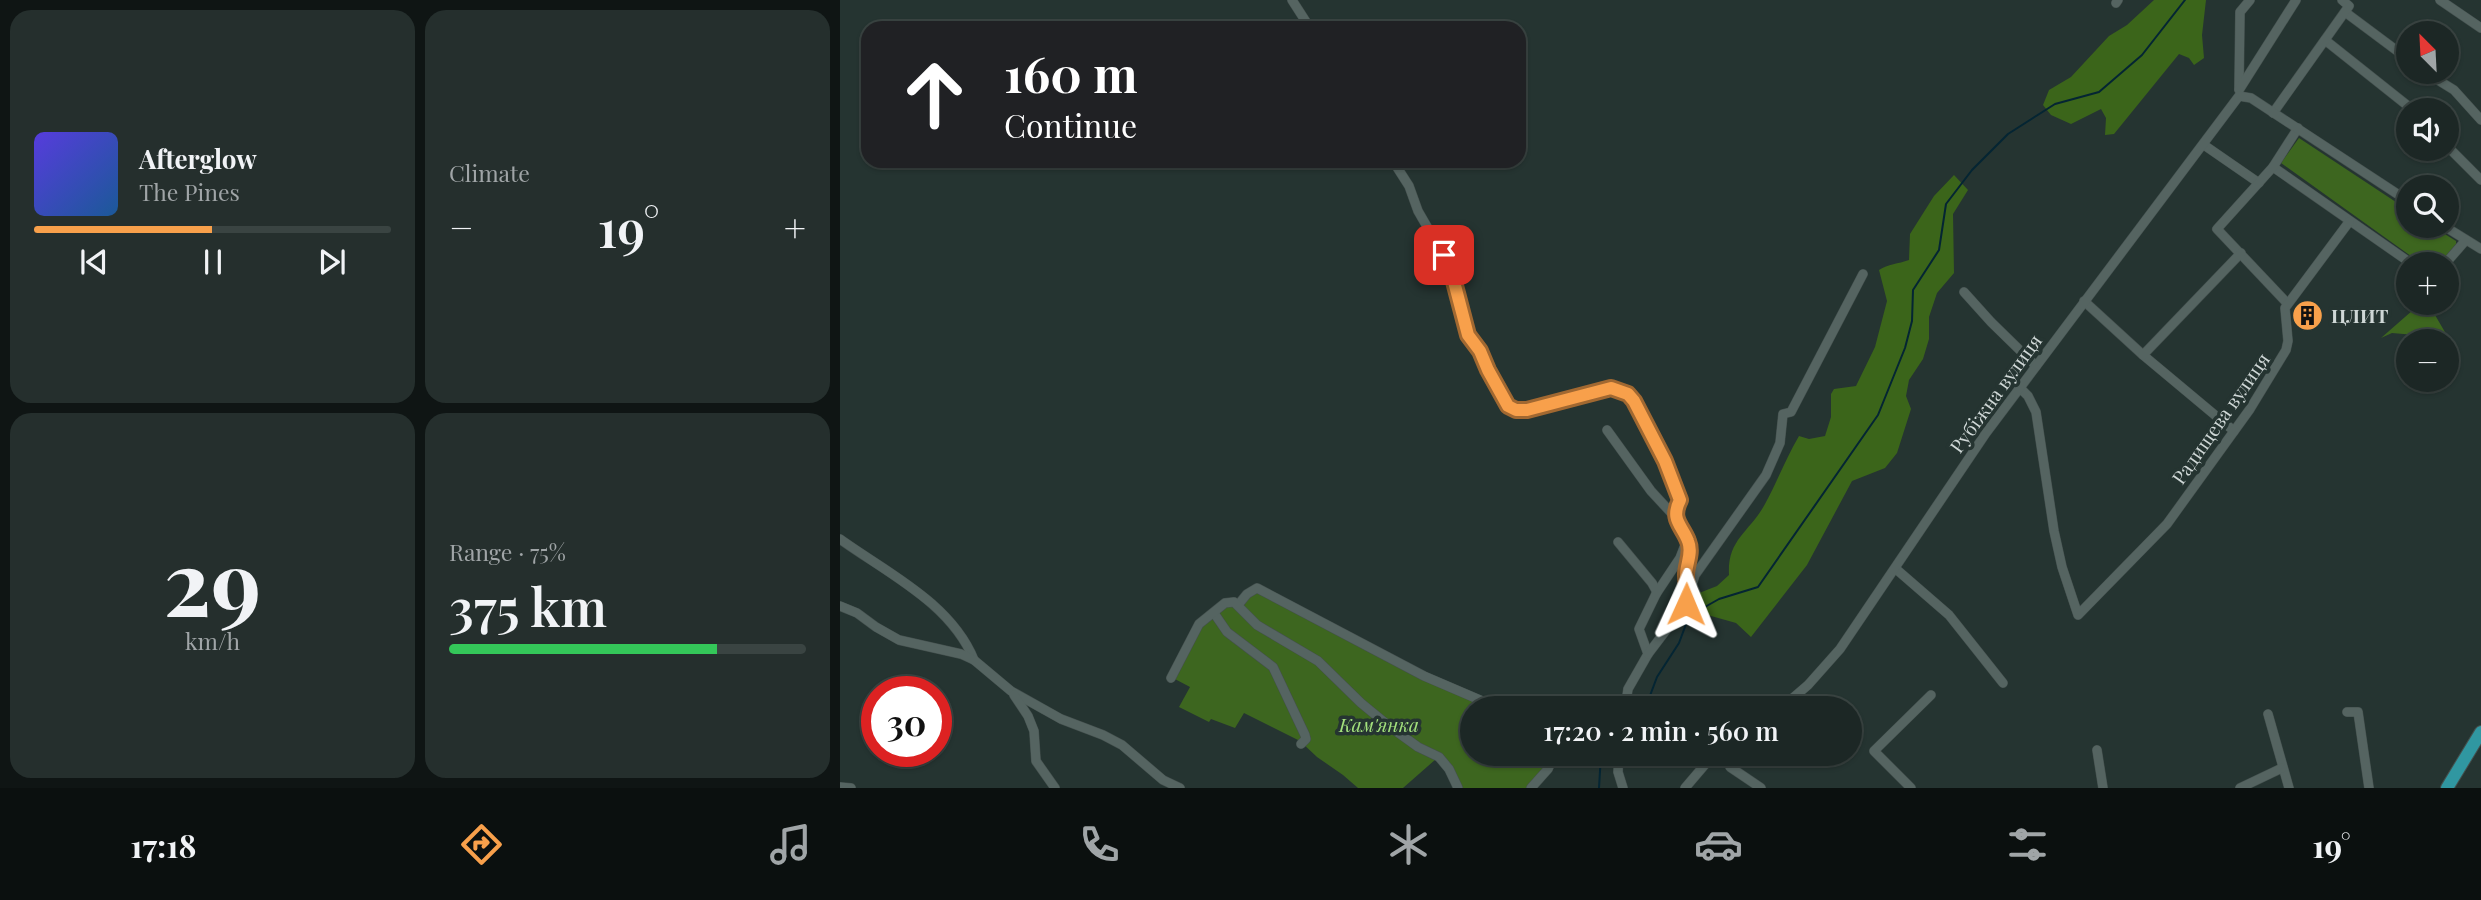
<!DOCTYPE html>
<meta charset="utf-8">
<style>
:root{--surface:#1c2725;--page:#252f2d;--text:#f1f3f6;--muted:#a0a5a7;--line:#3a4442;--accent:#f8a04b}
body{margin:0;font-family:"Playfair Display",serif;background:var(--page);color:var(--text);height:100vh;display:flex;flex-direction:column;font-size:26px;white-space:nowrap}
*{box-sizing:border-box;margin:0}
p{font-size:23px;color:var(--muted)}
.icon{flex:none;width:38px;height:38px;fill:none;stroke:currentColor;stroke-width:2;stroke-linecap:round;stroke-linejoin:round}
.map{position:relative;flex:1;overflow:hidden}
.panel{display:flex;flex-direction:column;gap:10px;padding:10px;background:#0f1514;width:840px}
.panel>*{flex:none}
.top-card{position:absolute;left:21px;top:21px;width:665px;height:147px;border-radius:21px;box-shadow:0 2px 5px #0004,0 0 0 2px var(--line);background:#202124;color:#fff;overflow:hidden}
.needle{width:46px;rotate:336deg}
.controls{position:absolute;left:1556px;top:21px;display:grid;gap:14px}
.controls a{display:grid;place-items:center;width:63px;height:63px;border-radius:50%;background:var(--surface);box-shadow:0 2px 5px #0004,0 0 0 2px var(--line);font-size:35px}
.speed{position:absolute;left:21px;top:676px;display:flex;gap:14px;font-size:35px;font-weight:700;text-align:center}
.speed>*{display:grid;place-content:center;width:91px;height:91px;border-radius:50%;background:var(--surface);box-shadow:0 2px 5px #0004,0 0 0 2px var(--line);line-height:1}
.speed .limit{border:10px solid #d22;background:#fff;color:#111}
.pin{position:absolute;display:grid;place-items:center;width:60px;height:60px;color:#fff;margin:-30px;border-radius:14px;box-shadow:0 4px 10px #0006}
.me{position:absolute;width:77px;margin:-38px;rotate:1deg;stroke-linejoin:round;filter:drop-shadow(0 0 5px #0008)}
.turn{display:flex;align-items:center;gap:24px;height:147px;padding:0 28px;font-size:32px}
.turn .icon{width:91px;height:91px;stroke-width:2.5}
.turn b{display:block;font-size:49px;line-height:60px}
.big{font-size:52px;font-weight:600;line-height:1.1}
.panel .card{flex:1;display:flex;flex-direction:column;justify-content:center;gap:10px;min-width:0;padding:0 24px;border-radius:21px;background:var(--page)}
.panel .dial{align-items:center;gap:0}
.dial b{font-size:91px;line-height:1}
.song{display:flex;align-items:center;gap:21px}
.cover{width:84px;height:84px;border-radius:10px;background:linear-gradient(135deg,hsl(250 70% 55%),hsl(210 70% 35%))}
.played{height:7px;border-radius:4px;background:linear-gradient(90deg,var(--accent) 50%,var(--line) 50%)}
.keys{display:flex;justify-content:space-around;direction:ltr}
.heat{display:flex;justify-content:space-between;align-items:center;font-size:38px;direction:ltr}
.charge{height:10px;border-radius:5px;background:linear-gradient(90deg,#34c759 75%,var(--line) 0)}
.panel .tiles{flex:1;display:grid;gap:10px;grid-template-columns:repeat(2,1fr)}
.trip{position:absolute;left:620px;top:696px;width:402px;height:70px;border-radius:35px;background:var(--surface);box-shadow:0 2px 5px #0004,0 0 0 2px var(--line);font-weight:600;line-height:70px;text-align:center}
.tabs{display:flex;height:112px;justify-content:space-around;align-items:center;background:#0b100f;color:var(--muted)}
.tabs .icon{width:49px;height:49px}
.tabs .on{color:var(--accent)}
.tabs b{font-size:32px;color:var(--text)}
main{display:flex;flex:1;min-height:0}
.map>svg:first-child{display:block}
.green{fill:#3d661f}
.forest{fill:#3b651a}
.lines{fill:none;stroke-linecap:round;stroke-linejoin:round}
.stream{stroke:#042533;stroke-width:2}
.minor-casing{stroke:#44504e;stroke-width:10}
.major-casing{stroke:#44504e;stroke-width:14}
.minor{stroke:#556461;stroke-width:9}
.major{stroke:#3097a1;stroke-width:12}
.route-casing{stroke:#a16831;stroke-width:18}
.route{stroke:#f8a04b;stroke-width:12}
.labels{text-anchor:middle;dominant-baseline:central;stroke-width:7;stroke-linejoin:round;paint-order:stroke}
.poi-label{font-size:19px;font-weight:bold;fill:#cfd7d6;stroke:#253431;text-anchor:start}
.street-label{font-size:19px;fill:#cfd7d6;stroke:#253431}
.park-label{font-size:19px;font-style:italic;fill:#a3e17d;stroke:#253431}
</style>
<main>
<section class="panel">
<div class="tiles">
<div class="card">
<div class="song"><i class="cover"></i><div><b>Afterglow</b><p>The Pines</p></div></div>
<div class="played"></div>
<div class="keys"><svg class="icon" aria-label="previous" viewBox="0 0 24 24"><path d="M18 5L8 12l10 7zM5 5v14"/></svg><svg class="icon" aria-label="pause" viewBox="0 0 24 24"><path d="M8 5v14M16 5v14"/></svg><svg class="icon" aria-label="next" viewBox="0 0 24 24"><path d="M6 5l10 7-10 7zM19 5v14"/></svg></div>
</div>
<div class="card"><p>Climate</p>
<div class="heat"><a>−</a><b class="big">19°</b><a>+</a></div>
</div>
<div class="card dial"><b>29</b><p>km/h</p></div>
<div class="card"><p>Range · 75%</p><b class="big">375 km</b><div class="charge"></div></div>
</div>
</section>
<div class="map">
<svg width="1641" height="788" viewBox="0 0 1641 788">
<rect width="100%" height="100%" fill="#253431"/>
<g class="green">
<path d="M1459,138L1568,210V226H1592L1616,241V244L1599,264H1582L1441,163Z"/>
<path d="M1581,303H1588L1609,339L1608,344L1606,341H1599L1598,337L1552,333L1541,338Z"/>
<path d="M416,590L657,709H632V754H713L710,762L688,788H620L596,759L563,788H518L503,775L477,757L460,741L404,713L395,728L371,719L369,722L339,707L350,687L333,678L355,633L389,603Z"/>
</g>
<g class="forest">
<path d="M1314,0H1366L1362,35L1364,58L1354,65L1349,58L1339,54L1274,134L1265,135L1266,118L1261,109L1231,124L1211,115L1203,105L1209,90L1231,77L1269,36L1287,25Z"/>
<path d="M1114,175L1128,190L1113,214L1114,273L1097,293L1089,317V339L1083,359L1069,380L1066,396L1071,409L1057,453L1045,468L1012,481L967,565L911,637L896,623L864,614L854,595L877,586L889,575C887,539 910,532 925,504C937,482 946,458 959,436L969,439L985,436L991,417V394L994,389L1016,386L1035,347L1047,301L1039,270C1048,264 1058,264 1069,260L1070,234L1094,196Z"/>
</g>
<g class="lines">
<g class="stream">
<path d="M805,709L817,677L839,643L849,616L879,599L918,587L1038,415L1065,348L1072,321L1073,290L1099,250L1106,204L1132,170L1168,134L1215,104L1259,92L1302,55L1345,0"/>
<path d="M759,788L761,754"/>
</g>
<defs>
<g id="minor">
<path d="M452,0L470,28"/>
<path d="M1600,0L1641,28"/>
<path d="M1276,3L1278,0"/>
<path d="M1505,12L1568,59"/>
<path d="M1485,40L1573,110"/>
<path d="M1585,72L1614,90L1641,120"/>
<path d="M1399,89L1400,12L1410,0"/>
<path d="M1399,90L1456,0"/>
<path d="M1433,113L1509,6L1502,0"/>
<path d="M1364,145L1419,183"/>
<path d="M1606,145L1641,180"/>
<path d="M553,161L569,186L578,211L608,263L628,335L640,351L648,370L668,406L676,410L687,409L771,388L788,394L800,410L840,500L837,507L836,518"/>
<path d="M1433,167L1572,264"/>
<path d="M1604,226L1641,249"/>
<path d="M1605,264L1626,240"/>
<path d="M1124,292L1151,322L1196,366"/>
<path d="M1244,301L1303,355L1394,431"/>
<path d="M1447,303L1377,229L1433,167L1458,128"/>
<path d="M1303,355L1401,253"/>
<path d="M1179,387L1188,396L1196,412L1214,531L1222,567L1238,615L1327,524L1410,409L1446,350L1448,341L1445,308L1509,222"/>
<path d="M767,430L811,491L836,518L847,540L840,558L816,594"/>
<path d="M0,539C47,573 111,603 134,660"/>
<path d="M848,541C851,557 845,572 849,589"/>
<path d="M778,542L812,583L817,592L799,629L808,654L788,689L785,709"/>
<path d="M1056,569L1109,615L1163,683"/>
<path d="M398,605L407,594L417,588L584,676L661,709"/>
<path d="M0,606L17,613L36,627L59,640L121,654L134,660L171,691L221,719L263,735L282,745L323,780L340,788"/>
<path d="M374,613L387,632L433,667L465,735L466,739L461,744"/>
<path d="M808,654L846,604L855,575L926,475L940,443L943,414L951,412L1023,274"/>
<path d="M331,678L359,624L385,603L394,602L417,625L478,661L521,703L549,726L578,747L599,757L609,769L618,788"/>
<path d="M174,695L188,716L194,731L196,761L215,788"/>
<path d="M940,709L968,685L1000,649L1146,433L1399,96L1411,98L1568,201"/>
<path d="M1507,712H1518L1529,788"/>
<path d="M1428,714L1449,788"/>
<path d="M1257,750L1263,788"/>
<path d="M779,754L778,772L783,788"/>
<path d="M895,754L891,760L890,767L921,788"/>
<path d="M0,787L11,788"/>
<path d="M691,788L708,769L715,754"/>
<path d="M845,788L874,754"/>
<path d="M1071,788L1034,751L1091,695"/>
<path d="M1400,788L1442,768"/>
</g>
<path id="major" d="M1607,788L1641,732"/>
</defs>
<use href="#minor" class="minor-casing"/>
<use href="#major" class="major-casing"/>
<use href="#minor" class="minor"/>
<use href="#major" class="major"/>
</g>
<g class="lines">
<defs>
<path id="route" d="M604,255L612,274L628,335L640,351L648,370L668,406L676,410H687L771,388L788,394L794,401L825,461L840,500C830,520 842,525 848,541C853,553 846,564 846,575C846,586 849,593 846,604"/>
</defs>
<use href="#route" class="route-casing"/>
<use href="#route" class="route"/>
</g>
<defs>
<symbol id="building-disc" viewBox="-11 -11 22 22"><circle r="9.5" fill="#f8a04b" stroke="#253431"/><path d="M-4-6H4V6H1V3H-1V6H-4ZM-2.5-4.3h1.7v1.8h-1.7ZM.8-4.3h1.7v1.8H.8ZM-2.5-1h1.7V.8h-1.7ZM.8-1h1.7V.8H.8Z" fill="#111"/></symbol>
</defs>
<g fill-rule="evenodd">
<use href="#building-disc" x="1450" y="298" width="35" height="35"/>
</g>
<g class="labels">
<g class="poi-label">
<text x="1491" y="315">ЦЛИТ</text>
</g>
<g class="street-label">
<text transform="translate(1155 393) rotate(-54)">Рубіжна вулиця</text>
<text transform="translate(1380 418) rotate(-55)">Радищева вулиця</text>
</g>
<g class="park-label">
<text x="539" y="724">Кам'янка</text>
</g>
</g>
</svg>
<div class="controls">
<a><svg class="needle" viewBox="-14 -14 28 28"><path d="M0-13l5 13h-10z" fill="#e53935"/><path d="M0 13l5-13h-10z" fill="#a0a5a7"/></svg></a>
<a><svg class="icon" aria-label="sound" viewBox="0 0 24 24"><path d="M4 9h4l5-4v14l-5-4H4zM17 9q2 3 0 6"/></svg></a>
<a><svg class="icon" aria-label="search" viewBox="0 0 24 24"><circle cx="10" cy="10" r="6"/><path d="M15 15l6 6"/></svg></a>
<a>+</a>
<a>−</a>
</div>
<div class="speed"><div class="limit">30</div></div>
<div class="pin" style="left:604px;top:255px;background:#d93025"><svg class="icon" aria-label="arrive" viewBox="0 0 24 24"><path d="M6 21V4h12l-3 4 3 4H6"/></svg></div>
<svg class="me" style="left:846px;top:604px" viewBox="-20 -20 40 40"><path d="M0-17L14 15 0 8-14 15z" fill="#f8a04b" stroke="#fff" stroke-width="4"/></svg>
<div class="trip">17:20 · 2 min · 560 m</div>
<div class="top-card">
<div class="turn"><svg class="icon" aria-label="ahead" viewBox="0 0 24 24"><path d="M12 20V5M6 11l6-6 6 6"/></svg><div><b>160 m</b>Continue</div></div>
</div>
</div>
</main>
<nav class="tabs">
<b>17:18</b>
<svg class="icon on" aria-label="directions" viewBox="0 0 24 24"><path d="M12 3l9 9-9 9-9-9zM9 14v-3h6M13 9l2 2-2 2"/></svg>
<svg class="icon" aria-label="music" viewBox="0 0 24 24"><path d="M9 18V5l10-2v13"/><circle cx="6" cy="18" r="3"/><circle cx="16" cy="16" r="3"/></svg>
<svg class="icon" aria-label="phone" viewBox="0 0 24 24"><path d="M5 4h4l2 5-3 2q2 4 5 5l2-3 5 2v4C11 20 4 13 5 4z"/></svg>
<svg class="icon" aria-label="climate" viewBox="0 0 24 24"><path d="M12 3v18M4 7l16 10M4 17L20 7"/></svg>
<svg class="icon" aria-label="car" viewBox="0 0 24 24"><path d="M5 17H2v-5l4-1 3-4h7l3 4 3 1v5h-3M9 17h6M6 11h13"/><circle cx="7" cy="17" r="2"/><circle cx="17" cy="17" r="2"/></svg>
<svg class="icon" aria-label="filters" viewBox="0 0 24 24"><path d="M4 7h16M4 17h16"/><circle cx="9" cy="7" r="2"/><circle cx="15" cy="17" r="2"/></svg>
<b>19°</b>
</nav>
